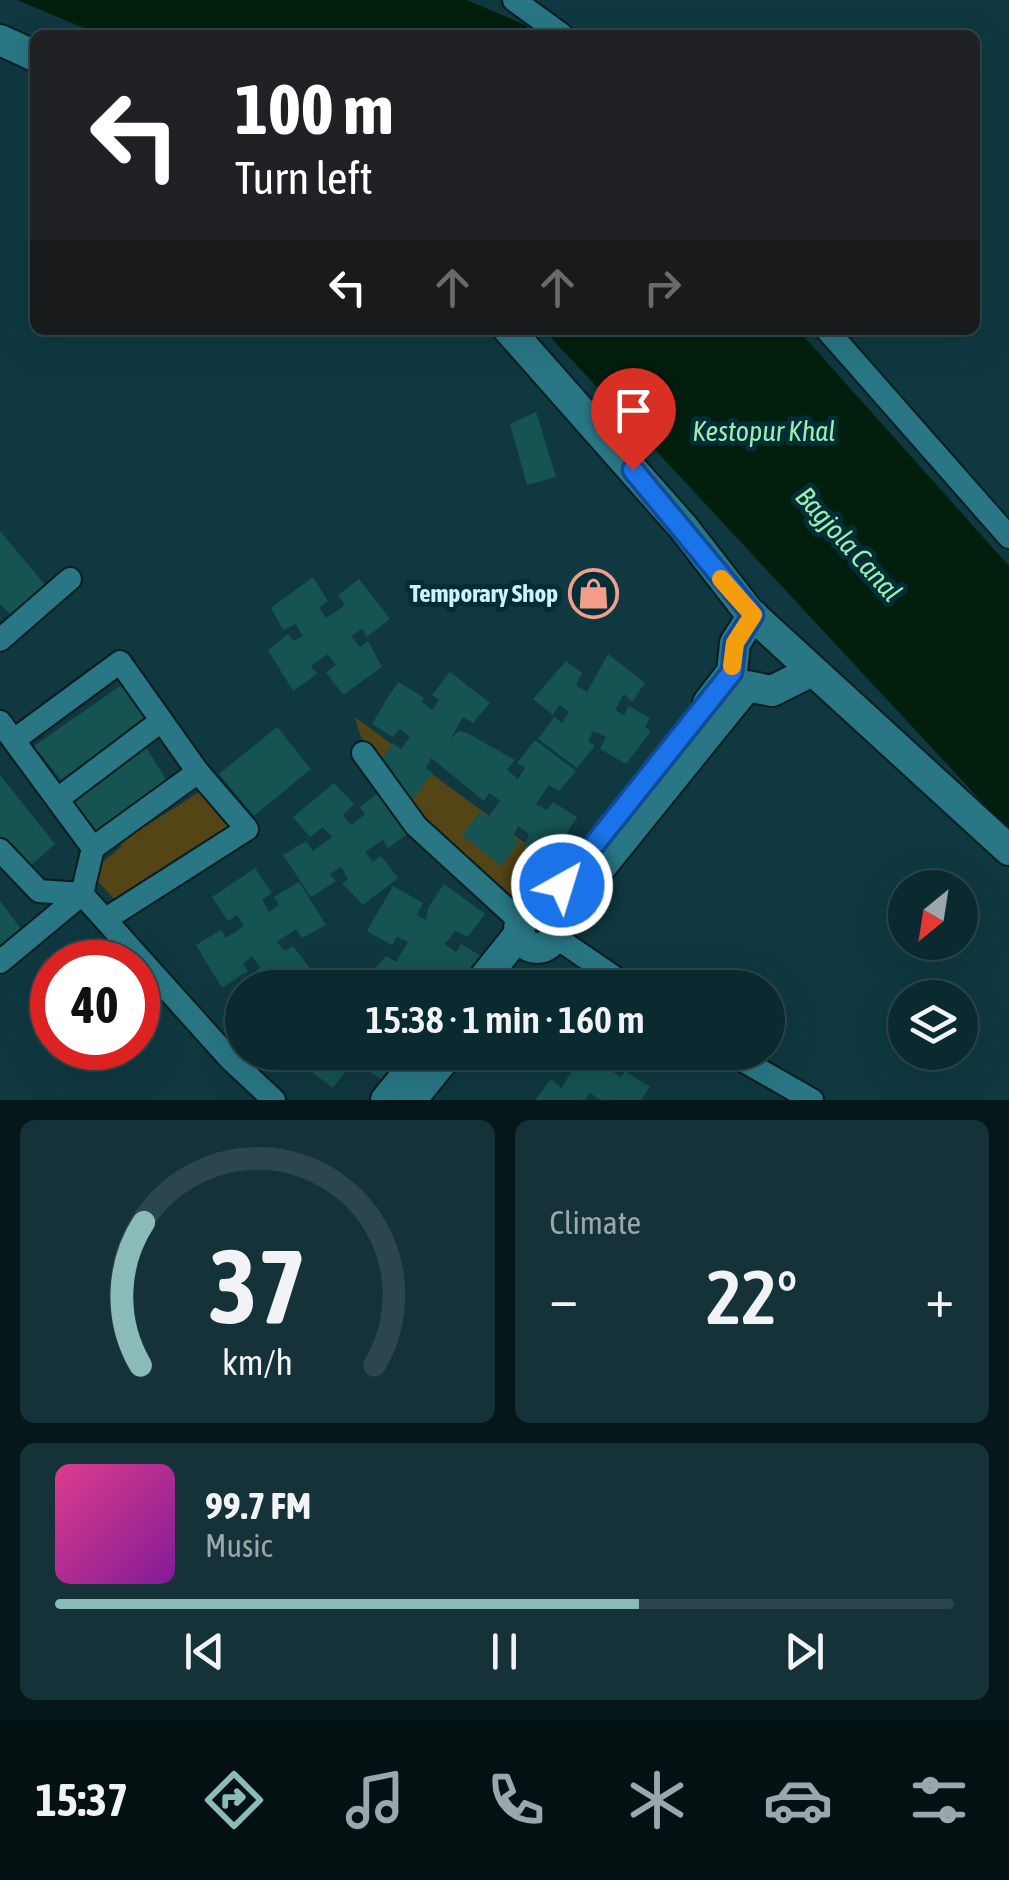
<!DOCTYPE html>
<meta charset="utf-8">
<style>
:root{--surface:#0b2a30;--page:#143238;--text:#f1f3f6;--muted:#9aa7ab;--line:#2b464c;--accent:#8bbbb9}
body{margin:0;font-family:"Asap Condensed",sans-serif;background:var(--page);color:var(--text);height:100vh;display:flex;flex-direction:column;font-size:38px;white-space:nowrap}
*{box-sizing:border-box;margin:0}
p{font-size:32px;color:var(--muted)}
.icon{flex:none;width:55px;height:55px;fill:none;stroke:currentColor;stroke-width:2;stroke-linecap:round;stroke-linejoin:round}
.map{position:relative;height:1100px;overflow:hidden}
.side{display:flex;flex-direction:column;gap:20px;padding:20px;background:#06171a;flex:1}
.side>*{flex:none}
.hud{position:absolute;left:30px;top:30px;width:950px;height:305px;border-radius:15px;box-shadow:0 10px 40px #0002,0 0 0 2px var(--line);background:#202124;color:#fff;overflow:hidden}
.needle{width:65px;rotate:210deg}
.tools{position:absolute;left:888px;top:870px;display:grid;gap:20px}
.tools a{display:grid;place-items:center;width:90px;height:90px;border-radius:50%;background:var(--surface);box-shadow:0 10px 40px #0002,0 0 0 2px var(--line);font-size:50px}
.speed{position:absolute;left:30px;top:940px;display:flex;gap:20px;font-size:50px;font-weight:700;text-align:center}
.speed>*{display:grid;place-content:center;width:130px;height:130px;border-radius:50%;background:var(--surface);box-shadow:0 10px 40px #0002,0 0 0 2px var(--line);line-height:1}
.speed .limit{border:15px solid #d22;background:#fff;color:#111}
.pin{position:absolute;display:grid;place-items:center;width:85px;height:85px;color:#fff;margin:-102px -42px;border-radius:50% 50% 50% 0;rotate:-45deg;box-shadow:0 0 10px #0007}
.pin .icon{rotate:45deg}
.me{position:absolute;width:110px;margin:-55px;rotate:39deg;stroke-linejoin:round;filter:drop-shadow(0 0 8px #0008)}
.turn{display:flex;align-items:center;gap:35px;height:210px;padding:0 40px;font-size:45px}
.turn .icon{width:130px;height:130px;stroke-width:2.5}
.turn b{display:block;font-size:70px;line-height:85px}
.lanes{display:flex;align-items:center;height:95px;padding:0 40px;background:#0003;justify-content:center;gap:50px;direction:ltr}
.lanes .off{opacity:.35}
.big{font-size:75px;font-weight:600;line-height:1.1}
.side .tile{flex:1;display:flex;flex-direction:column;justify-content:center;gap:15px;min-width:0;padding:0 35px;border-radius:15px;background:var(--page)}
.side .dial{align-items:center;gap:0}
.dial svg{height:260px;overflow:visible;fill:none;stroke:var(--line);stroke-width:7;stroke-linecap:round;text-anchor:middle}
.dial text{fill:var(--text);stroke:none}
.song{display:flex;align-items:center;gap:30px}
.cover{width:120px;height:120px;border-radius:15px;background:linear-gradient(135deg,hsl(330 70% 55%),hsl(290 70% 35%))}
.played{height:10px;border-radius:5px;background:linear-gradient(90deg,var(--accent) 65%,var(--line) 65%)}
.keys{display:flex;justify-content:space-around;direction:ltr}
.heat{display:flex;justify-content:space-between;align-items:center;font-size:55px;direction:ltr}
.side .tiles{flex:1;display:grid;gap:20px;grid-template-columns:1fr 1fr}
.tile:last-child{grid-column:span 2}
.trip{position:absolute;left:225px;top:970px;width:560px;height:100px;border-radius:50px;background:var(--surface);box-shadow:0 10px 40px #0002,0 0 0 2px var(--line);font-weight:600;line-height:100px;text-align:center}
.menu{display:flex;height:160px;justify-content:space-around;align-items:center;background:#041113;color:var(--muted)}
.menu .icon{width:70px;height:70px}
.menu .current{color:var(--accent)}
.menu b{font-size:45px;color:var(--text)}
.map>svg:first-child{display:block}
.green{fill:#534515}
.water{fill:#021f0d}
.building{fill:#155452}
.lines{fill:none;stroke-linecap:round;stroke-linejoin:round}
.street-casing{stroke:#061d22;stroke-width:26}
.secondary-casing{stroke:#061d22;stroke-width:34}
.street{stroke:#297785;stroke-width:22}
.secondary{stroke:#297785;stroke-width:30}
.route-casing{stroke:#114b97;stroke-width:25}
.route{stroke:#1a73e8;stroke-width:18}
.slow{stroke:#f59e0b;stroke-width:18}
.labels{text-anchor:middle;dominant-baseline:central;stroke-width:10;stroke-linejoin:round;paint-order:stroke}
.poi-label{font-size:25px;font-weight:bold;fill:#cff2fa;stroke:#032e35;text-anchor:end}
.water-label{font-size:28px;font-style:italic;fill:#9beeb3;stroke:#032e35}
</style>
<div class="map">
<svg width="1009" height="1100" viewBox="0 0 1009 1100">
<rect width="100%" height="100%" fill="#0f3840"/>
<g class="green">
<path d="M355,717L544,857L508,899C458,857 369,782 355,717Z"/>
<path d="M207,787L238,827L116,901L90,873L123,845L113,846L147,818L146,826Z"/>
</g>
<g class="water">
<path d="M17,0H467L525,25L533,35H101Z"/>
<path d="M544,330H798L1009,566V831Z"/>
</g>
<g class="building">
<path d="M536,412L556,477L527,485L510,424Z"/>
<path d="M0,531L51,592L15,620L0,604Z"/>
<path d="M313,577L328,601L319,607L326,618L345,605L338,595L359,579L390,619L367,637L362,629L351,636L360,647L368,641L382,667L343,695L326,672L336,665L328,654L311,666L317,674L293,691L268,650L288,634L293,641L303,636L296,624L283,630L271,608Z"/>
<path d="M608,654L645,683L632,702L624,694L615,710L624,715L629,706L650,718L645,727L651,731L626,764L600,749L606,737L593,731L588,741L595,746L577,768L538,739L554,717L562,723L569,712L559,705L553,715L533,699L566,661L582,673L576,685L587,692Z"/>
<path d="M450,672L490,703L473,723L463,717L451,738L459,731L467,733L515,760L507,770L518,779L525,768L517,763L535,740L576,771L559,791L549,785L536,804L547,810L553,802L577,817L550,861L524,846L529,834L518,826L513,837L519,842L501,866L462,835L480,812L487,818L500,801L489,793L484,801L431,758L426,768L433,773L414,798L376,766L393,743L401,749L410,737L400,729L393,737L372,724L391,692L399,682L424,698L421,701L432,710L439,700L432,695Z"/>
<path d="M123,684L150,723L65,785L34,746Z"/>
<path d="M277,727L311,769L254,816L219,774Z"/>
<path d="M143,742L170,786L96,838L68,800Z"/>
<path d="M0,775L55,844L22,873L0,847Z"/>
<path d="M334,783L354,804L343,815L351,825L365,814L360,807L382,790L412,831L388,848L383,840L365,852L373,862L381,856L398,878L363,905L342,883L348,879L341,867L330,874L336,881L311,897L283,855L306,841L313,851L332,837L323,827L310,837L293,817Z"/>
<path d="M255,868L272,893L262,900L269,912L279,905L274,897L299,882L326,925L302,938L296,929L277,942L285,951L293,946L310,968L286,988H260L251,977L260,967L252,956L243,964L248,971L222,988L196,945L221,930L226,938L244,926L237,915L228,921L212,897Z"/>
<path d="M444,884L485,914L468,937L455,931L445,944L456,952L461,944L486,959L467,988H431L439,976L428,968L420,978L428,983L425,988H380L366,978L386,956L396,962L408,942L397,937L392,945L367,931L393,886L423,903L417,915L426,920L428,908Z"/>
<path d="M0,901L24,933L0,954Z"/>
<path d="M317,970L346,988H305Z"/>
<path d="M297,1052H347L343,1060L350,1065L333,1088L293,1058Z"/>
<path d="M352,1052H400L383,1080L356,1064L359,1057Z"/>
<path d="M532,1052H641L635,1061L622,1056L612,1071L621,1077L625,1071L650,1087L641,1100H600L590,1093L585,1100H535L551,1079L561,1088L574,1068L562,1061L558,1069Z"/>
</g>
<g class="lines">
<defs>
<g id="street">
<path d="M514,0L562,35"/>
<path d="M827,330L1009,537"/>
<path d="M0,640L70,579"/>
<path d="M0,722L93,848L198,772"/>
<path d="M14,740L120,662L198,772L247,829L106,919"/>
<path d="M363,753L416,826L521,922"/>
<path d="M59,798L161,721"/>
<path d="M0,850L39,891L82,894L230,1059L274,1100"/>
<path d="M554,936L630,988"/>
<path d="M0,962L82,894L93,848"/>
<path d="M728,1052L812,1100"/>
</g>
<g id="secondary">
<path d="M0,40L35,56"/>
<path d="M509,330L683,527L749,612L1009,850"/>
<path d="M708,703L732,672L735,643L753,615"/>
<circle cx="537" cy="930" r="18"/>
<path d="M554,925L747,686L772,691L810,672"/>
<path d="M476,988L520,933"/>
<path d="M386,1100L416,1063"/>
<path d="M411,1100L450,1052"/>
</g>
</defs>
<use href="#street" class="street-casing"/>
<use href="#secondary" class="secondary-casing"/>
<use href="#street" class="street"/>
<use href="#secondary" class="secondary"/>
</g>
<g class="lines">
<defs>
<path id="route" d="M562,885L732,672L735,643L753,615L633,470"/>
</defs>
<use href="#route" class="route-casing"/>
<use href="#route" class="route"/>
<path class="slow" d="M721,579L753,615L735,643L732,666"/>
</g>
<defs>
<symbol id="shop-ring" viewBox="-11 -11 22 22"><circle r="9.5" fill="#032e35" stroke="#f49d8b" stroke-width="1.5"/><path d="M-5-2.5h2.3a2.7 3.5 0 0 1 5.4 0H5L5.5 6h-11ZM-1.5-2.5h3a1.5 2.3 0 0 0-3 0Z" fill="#f49d8b"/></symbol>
</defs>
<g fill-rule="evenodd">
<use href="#shop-ring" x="566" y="566" width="55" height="55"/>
</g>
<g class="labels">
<g class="poi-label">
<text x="558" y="593">Temporary Shop</text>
</g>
<g class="water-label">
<text x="764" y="431">Kestopur Khal</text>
<text transform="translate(849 544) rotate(48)">Bagjola Canal</text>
</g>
</g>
</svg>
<div class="tools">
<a><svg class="needle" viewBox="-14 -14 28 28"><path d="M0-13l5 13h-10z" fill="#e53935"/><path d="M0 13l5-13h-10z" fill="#9aa7ab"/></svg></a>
<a><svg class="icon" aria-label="layers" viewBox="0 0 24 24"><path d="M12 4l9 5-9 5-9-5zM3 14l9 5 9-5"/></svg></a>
</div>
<div class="speed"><div class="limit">40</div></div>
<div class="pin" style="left:633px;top:470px;background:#d93025"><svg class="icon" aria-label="arrive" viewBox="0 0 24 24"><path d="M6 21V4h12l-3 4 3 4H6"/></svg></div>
<svg class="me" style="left:562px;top:885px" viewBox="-20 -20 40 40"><circle r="17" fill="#1a73e8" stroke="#fff" stroke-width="3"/><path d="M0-11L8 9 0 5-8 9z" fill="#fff"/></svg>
<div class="trip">15:38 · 1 min · 160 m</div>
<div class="hud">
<div class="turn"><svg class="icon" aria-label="left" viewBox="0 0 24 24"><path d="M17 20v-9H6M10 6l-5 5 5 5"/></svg><div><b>100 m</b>Turn left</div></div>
<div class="lanes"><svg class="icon" aria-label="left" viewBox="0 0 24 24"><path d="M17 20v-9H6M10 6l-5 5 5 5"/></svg><svg class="icon off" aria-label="ahead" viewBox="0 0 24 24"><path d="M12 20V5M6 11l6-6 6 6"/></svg><svg class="icon off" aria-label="ahead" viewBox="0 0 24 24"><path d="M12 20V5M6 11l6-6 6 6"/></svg><svg class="icon off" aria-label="right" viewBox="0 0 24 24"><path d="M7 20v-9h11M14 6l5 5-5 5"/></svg></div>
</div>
</div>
<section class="side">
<div class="tiles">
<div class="tile dial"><svg viewBox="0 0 100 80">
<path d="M14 69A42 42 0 1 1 86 69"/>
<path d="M14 69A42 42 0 0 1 15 25" stroke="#8bbbb9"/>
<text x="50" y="56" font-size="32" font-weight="700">37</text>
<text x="50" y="72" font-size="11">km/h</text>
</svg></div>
<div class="tile"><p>Climate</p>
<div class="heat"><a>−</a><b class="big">22°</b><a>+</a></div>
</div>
<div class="tile">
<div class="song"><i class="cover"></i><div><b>99.7 FM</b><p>Music</p></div></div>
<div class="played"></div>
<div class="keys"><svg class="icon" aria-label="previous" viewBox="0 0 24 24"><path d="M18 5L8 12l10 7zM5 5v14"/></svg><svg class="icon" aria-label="pause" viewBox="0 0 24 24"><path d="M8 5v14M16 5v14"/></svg><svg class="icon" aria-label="next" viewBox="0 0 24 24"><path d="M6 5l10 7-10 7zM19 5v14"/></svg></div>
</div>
</div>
</section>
<nav class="menu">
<b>15:37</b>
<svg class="icon current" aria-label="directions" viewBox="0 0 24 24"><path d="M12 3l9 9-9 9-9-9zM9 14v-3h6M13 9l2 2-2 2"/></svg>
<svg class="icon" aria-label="music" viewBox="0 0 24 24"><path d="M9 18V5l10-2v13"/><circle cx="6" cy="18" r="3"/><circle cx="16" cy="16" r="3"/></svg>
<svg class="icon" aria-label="phone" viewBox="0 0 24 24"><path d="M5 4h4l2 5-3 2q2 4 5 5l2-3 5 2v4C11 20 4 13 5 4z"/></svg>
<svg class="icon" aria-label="climate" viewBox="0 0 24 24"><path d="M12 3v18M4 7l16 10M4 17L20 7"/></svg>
<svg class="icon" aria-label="car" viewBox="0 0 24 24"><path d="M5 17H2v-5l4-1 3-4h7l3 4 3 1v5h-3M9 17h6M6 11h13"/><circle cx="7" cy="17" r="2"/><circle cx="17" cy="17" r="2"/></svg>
<svg class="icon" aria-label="filters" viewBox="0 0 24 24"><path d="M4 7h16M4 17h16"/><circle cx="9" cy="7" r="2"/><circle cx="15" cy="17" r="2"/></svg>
</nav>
